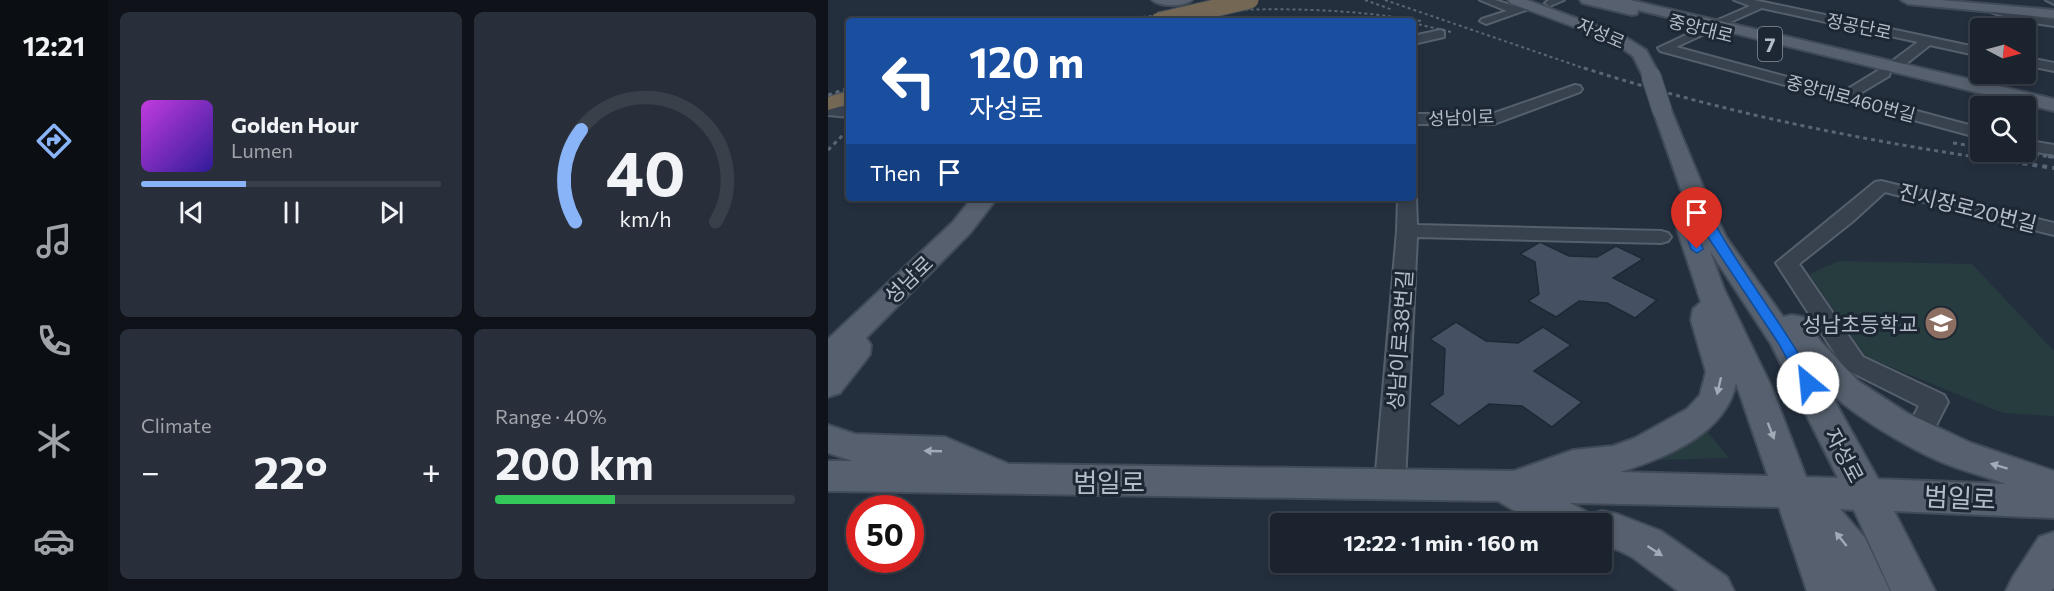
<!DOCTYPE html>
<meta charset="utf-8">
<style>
:root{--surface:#1b232e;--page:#282f3a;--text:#f1f3f6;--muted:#a0a4aa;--line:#39404a;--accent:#8ab4f8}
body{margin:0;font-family:Commissioner,"Noto Sans KR",sans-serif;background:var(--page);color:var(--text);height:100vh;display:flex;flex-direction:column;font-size:22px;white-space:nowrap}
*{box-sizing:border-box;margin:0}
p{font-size:20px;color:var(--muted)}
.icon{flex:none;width:33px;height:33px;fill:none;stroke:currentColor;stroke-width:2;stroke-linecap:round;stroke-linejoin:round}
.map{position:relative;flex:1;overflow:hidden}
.side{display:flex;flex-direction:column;gap:12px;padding:12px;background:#0f1319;width:720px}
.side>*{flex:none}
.hud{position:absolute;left:18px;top:18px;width:570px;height:183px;border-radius:6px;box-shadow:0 3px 9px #0003,0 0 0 2px var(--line);background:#1a4fa0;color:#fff;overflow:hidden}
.needle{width:39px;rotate:96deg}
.fabs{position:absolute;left:1142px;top:18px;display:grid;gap:12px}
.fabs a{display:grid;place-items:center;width:66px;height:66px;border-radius:6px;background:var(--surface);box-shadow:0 3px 9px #0003,0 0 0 2px var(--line);font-size:30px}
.speed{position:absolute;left:18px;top:495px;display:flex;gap:12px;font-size:30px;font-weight:700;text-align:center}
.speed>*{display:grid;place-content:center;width:78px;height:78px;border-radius:50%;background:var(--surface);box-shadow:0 3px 9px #0003,0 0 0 2px var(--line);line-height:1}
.speed .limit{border:9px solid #d22;background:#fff;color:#111}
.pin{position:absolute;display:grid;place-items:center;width:51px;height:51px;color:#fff;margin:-62px -26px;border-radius:50% 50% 50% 0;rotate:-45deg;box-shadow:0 0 6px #0007}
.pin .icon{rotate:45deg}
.me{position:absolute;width:66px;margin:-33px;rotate:332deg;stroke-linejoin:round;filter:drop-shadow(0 0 4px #0008)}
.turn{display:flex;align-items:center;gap:21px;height:126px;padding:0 24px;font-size:27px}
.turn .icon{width:78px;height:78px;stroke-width:2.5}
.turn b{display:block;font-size:42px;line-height:51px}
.then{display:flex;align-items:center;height:57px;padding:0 24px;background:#0003;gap:12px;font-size:22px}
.big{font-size:45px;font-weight:700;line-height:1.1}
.side .card{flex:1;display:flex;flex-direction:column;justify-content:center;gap:9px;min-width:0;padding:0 21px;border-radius:9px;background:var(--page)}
.side .dial{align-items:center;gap:0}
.dial svg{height:156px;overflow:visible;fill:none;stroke:var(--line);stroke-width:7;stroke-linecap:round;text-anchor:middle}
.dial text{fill:var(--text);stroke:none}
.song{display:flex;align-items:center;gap:18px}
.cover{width:72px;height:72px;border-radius:9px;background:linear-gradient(135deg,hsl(290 70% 55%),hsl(250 70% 35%))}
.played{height:6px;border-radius:3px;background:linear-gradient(90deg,var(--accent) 35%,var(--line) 35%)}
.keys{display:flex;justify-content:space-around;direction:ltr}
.heat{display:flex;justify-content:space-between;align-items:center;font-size:33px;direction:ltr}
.charge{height:9px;border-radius:4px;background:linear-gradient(90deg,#34c759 40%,var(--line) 0)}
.side .tiles{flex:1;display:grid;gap:12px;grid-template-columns:repeat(2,1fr)}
.trip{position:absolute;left:442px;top:513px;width:342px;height:60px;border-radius:6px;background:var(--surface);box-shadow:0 3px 9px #0003,0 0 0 2px var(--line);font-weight:700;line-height:60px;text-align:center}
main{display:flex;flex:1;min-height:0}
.dock{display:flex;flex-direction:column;width:108px;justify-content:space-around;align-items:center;background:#0b0e12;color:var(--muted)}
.dock .icon{width:42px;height:42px}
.dock .selected{color:var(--accent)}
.dock b{font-size:27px;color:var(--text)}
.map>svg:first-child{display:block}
.green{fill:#263c3f}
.building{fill:#455162;stroke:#1f2835;stroke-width:1.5}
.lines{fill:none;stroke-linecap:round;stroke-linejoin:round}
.minor-casing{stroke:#565f6c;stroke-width:4}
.major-casing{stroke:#414a57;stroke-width:4}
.highway-casing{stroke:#434c59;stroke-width:3}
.minor{fill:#38414e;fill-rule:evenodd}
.major{fill:#56606e;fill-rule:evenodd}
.highway{fill:#746855;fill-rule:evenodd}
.rail-far2{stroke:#5a6575;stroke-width:2;stroke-dasharray:3 3;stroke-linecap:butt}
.rail-far1{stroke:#5a6575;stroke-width:3;stroke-dasharray:4 4;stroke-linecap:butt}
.rail{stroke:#5a6575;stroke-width:4;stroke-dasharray:5 5;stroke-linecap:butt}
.major-bridge-casing{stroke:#414a57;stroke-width:21;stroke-linecap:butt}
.highway-bridge-casing{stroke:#434c59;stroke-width:19;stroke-linecap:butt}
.major-bridge{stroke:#56606e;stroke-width:19}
.highway-bridge{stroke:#746855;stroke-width:17}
.oneway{fill:#a1aab7}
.route{fill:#1a73e8;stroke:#114b97;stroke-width:1.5}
.slow{fill:#f59e0b}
.labels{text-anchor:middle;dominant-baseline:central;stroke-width:6;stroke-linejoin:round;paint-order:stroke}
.far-street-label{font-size:18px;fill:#b4bcc9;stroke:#1d2633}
.shield{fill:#1d2633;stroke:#878f9c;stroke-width:1.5}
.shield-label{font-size:20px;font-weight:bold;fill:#b4bcc9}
.street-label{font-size:21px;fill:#b4bcc9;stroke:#1d2633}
.poi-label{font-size:21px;fill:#b4bcc9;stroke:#1d2633;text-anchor:end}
.near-street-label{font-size:26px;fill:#b4bcc9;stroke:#1d2633}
</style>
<main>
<nav class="dock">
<b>12:21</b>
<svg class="icon selected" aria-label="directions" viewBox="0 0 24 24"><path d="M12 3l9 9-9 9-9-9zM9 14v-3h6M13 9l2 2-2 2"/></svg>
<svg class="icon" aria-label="music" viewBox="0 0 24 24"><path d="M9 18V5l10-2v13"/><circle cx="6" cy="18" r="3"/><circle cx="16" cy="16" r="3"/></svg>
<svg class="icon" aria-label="phone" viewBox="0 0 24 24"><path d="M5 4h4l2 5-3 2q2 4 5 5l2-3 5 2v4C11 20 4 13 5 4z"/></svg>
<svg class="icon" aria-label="climate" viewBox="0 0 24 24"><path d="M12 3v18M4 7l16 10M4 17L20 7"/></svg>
<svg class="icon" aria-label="car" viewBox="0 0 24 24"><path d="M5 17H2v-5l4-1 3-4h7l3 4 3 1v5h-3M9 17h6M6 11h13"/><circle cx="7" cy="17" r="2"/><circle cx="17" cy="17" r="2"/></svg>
</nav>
<section class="side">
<div class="tiles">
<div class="card">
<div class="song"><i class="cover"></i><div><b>Golden Hour</b><p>Lumen</p></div></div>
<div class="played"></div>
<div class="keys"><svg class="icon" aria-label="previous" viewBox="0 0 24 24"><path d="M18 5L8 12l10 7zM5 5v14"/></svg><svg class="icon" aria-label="pause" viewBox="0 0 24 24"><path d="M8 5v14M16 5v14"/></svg><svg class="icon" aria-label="next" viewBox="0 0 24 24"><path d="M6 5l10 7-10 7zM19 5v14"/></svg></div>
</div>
<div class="card dial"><svg viewBox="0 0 100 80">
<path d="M14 69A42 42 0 1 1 86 69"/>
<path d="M14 69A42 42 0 0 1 17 22" stroke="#8ab4f8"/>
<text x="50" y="56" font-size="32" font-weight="700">40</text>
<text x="50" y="72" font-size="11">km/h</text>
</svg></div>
<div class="card"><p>Climate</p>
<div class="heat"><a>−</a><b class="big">22°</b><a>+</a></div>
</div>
<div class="card"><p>Range · 40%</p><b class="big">200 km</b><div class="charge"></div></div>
</div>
</section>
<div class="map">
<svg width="1226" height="591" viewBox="0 0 1226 591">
<rect width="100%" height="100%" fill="#242f3e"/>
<g class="green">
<path d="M1011,261L1144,264L1226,351V416L1175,413L1038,357L981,274Z"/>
<path d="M876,428L901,458L827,460Z"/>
</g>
<g class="building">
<path d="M712,242L741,256L769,257L788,246L815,259L785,278L829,300L807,318L779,303L751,301L728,317L700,301L711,294L707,262L692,254Z"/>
<path d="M628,322L658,341L690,343L715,327L743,345L706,371L754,402L724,427L694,406L661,404L631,426L601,404L615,394L617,349L602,339Z"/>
</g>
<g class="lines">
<defs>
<g id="minor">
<path d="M652,0H667L698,10L658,24L652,21L654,19L679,11Z"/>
<path d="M736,0L722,6L717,3L721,0Z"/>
<path d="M906,0H926L1152,48V56L1102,45L1069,71H1062L1061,76L1029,95L1152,128V138L832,51L830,48L875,27L882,26L883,23L922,6ZM934,8L1090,42L1059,65L1058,70H1051L1015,92L848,47L883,31L884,28L891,27Z"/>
<path d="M1218,0H1226V4Z"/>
<path d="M1167,7L1189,14L1226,20V26L1187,20L1163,12L1162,10Z"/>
<path d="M612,30L616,31V37L585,44V36Z"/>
<path d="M1197,57L1226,63V71L1197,65Z"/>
<path d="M747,85L752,86L754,89L752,92L666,124H585V114H664Z"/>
<path d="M0,107H21V117L0,115Z"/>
<path d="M1197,140L1226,145V155L1197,150Z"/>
<path d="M1053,181L1226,223V235L1057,192L1024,222L971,264L1035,357L1116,395L1120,402L1100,441L1090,445L1080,441L1076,434L1091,406L1017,369L948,263L1047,182Z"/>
<path d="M586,194L588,198L589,225L833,231L840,233L843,237L840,241L833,243L589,237L577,483L573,492L562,495L551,492L547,483L569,231L570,198H585Z"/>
</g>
<g id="major">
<path d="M324,0H364C356,7 332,7 324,0Z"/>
<path d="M680,0H699L794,35L818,50L832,76L829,80H817L805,56L784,41L682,3Z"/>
<path d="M752,0H802L1226,99V111L810,10L809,14L804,15L754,3Z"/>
<path d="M1073,0H1113L1226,10V18L1080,4Z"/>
<path d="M834,104L841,106L843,110L880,199L898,237L955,317L964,315L975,317L994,343L1030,381L1079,413L1143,443L1226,471V518L1066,511L1107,591H1063L1026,510L1012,509L1037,538L1062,591H979L951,507L742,503L759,512L761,515L774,511L789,514L833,531L899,577L906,591H850L804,557L790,550L774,545V524H709L670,501L0,491V461H25L0,453V425L27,434L117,437L181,464L686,471L745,450L785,446L807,438L859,409L872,395L878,372L863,320L865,309L873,302L849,229L857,201L825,110L827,106ZM882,251L943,344L1010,478L978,477L943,386L896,289ZM908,383L940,476L792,472C837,458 898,434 908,383ZM1000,389C1021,414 1089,453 1121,465C1139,472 1159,477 1178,484L1050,479Z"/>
<path d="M144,198H169L143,232L38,338L43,345L42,354L37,361L12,393L0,397V339L125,222Z"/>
<path d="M1226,532V588L1224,591H1178L1185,577L1211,537Z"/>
</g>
<path id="highway" d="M21,91V104L0,110V97Z"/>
</defs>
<use href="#minor" class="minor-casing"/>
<use href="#major" class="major-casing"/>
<use href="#highway" class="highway-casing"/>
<use href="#minor" class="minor"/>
<use href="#major" class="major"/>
<use href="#highway" class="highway"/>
<g class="rail-far2">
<path d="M537,0L565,10"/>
<path d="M557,0L761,70"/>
<path d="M279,21C384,8 488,3 593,21"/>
<path d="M585,23L623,32"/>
</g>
<g class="rail-far1">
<path d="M756,68C887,110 1020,138 1155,158"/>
<path d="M0,95L21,88"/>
<path d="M1125,143L1152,147"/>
<path d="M0,150L21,129"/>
<path d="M1183,152L1226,157"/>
</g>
<g class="rail">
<path d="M1145,156L1226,168"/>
<path d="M1220,156L1226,157"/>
</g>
<defs>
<path id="major-bridge" d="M823,76L834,110"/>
<path id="highway-bridge" d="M331,21L422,0"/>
</defs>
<use href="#major-bridge" class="major-bridge-casing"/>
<use href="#highway-bridge" class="highway-bridge-casing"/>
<use href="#major-bridge" class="major-bridge"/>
<use href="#highway-bridge" class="highway-bridge"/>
</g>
<defs><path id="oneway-solid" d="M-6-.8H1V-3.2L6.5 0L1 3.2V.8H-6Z" transform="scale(1.5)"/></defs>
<g class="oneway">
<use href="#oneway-solid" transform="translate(891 386) rotate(103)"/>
<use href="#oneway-solid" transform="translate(943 431) rotate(69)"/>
<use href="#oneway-solid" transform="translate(105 451) rotate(-178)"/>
<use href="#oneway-solid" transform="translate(1171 466) rotate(-163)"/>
<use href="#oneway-solid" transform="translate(1013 539) rotate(-129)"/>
<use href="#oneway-solid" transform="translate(827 551) rotate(33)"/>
</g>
<path class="route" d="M868,196L874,200C906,264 953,320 988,383L985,387H974L951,344L880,237L870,217L868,229L875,249L869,253L863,249L856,229L862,200Z"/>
<path class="slow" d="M868,196L874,200L887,226L885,228H877L870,217L868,225L863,227L857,223L862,200Z"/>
<defs>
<symbol id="school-disc" viewBox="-11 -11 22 22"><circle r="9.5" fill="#8d6e63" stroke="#1d2633"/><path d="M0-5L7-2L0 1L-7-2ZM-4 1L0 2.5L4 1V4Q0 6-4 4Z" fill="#fff"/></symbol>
</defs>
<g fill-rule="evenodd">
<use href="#school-disc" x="1094" y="304" width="38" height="38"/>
</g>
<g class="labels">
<g class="far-street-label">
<text transform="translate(1031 26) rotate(12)">정공단로</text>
<text transform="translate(873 28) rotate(14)">중앙대로</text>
<text transform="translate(773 33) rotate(23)">자성로</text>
<text transform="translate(1023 98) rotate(15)">중앙대로460번길</text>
<text transform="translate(633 117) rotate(-2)">성남이로</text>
</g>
<rect class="shield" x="930" y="27" width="24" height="34" rx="4.5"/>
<g class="shield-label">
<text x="942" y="44">7</text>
</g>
<g class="street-label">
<text transform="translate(1140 207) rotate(14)">진시장로20번길</text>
<text transform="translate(80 279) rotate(-44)">성남로</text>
<text transform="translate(571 340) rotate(-86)">성남이로38번길</text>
<text transform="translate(1017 455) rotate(62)">자성로</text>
</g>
<g class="poi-label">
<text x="1090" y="323">성남초등학교</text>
</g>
<g class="near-street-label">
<text x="281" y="481">범일로</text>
<text transform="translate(1132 497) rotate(3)">범일로</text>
</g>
</g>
</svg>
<div class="fabs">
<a><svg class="needle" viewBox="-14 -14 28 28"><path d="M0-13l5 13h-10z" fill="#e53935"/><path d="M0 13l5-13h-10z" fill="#a0a4aa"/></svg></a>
<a><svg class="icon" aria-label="search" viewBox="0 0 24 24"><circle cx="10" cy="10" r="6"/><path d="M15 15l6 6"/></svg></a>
</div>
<div class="speed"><div class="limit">50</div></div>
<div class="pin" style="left:869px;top:249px;background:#d93025"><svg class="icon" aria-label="arrive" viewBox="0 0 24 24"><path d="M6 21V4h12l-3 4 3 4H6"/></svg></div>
<svg class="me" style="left:980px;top:383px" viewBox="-20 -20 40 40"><circle r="19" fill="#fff"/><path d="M0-13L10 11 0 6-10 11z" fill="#1a73e8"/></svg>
<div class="trip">12:22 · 1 min · 160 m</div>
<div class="hud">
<div class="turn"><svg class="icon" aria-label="left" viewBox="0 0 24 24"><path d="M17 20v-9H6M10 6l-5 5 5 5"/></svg><div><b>120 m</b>자성로</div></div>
<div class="then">Then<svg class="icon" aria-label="arrive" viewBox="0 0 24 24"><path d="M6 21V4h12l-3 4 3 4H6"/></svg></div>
</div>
</div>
</main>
